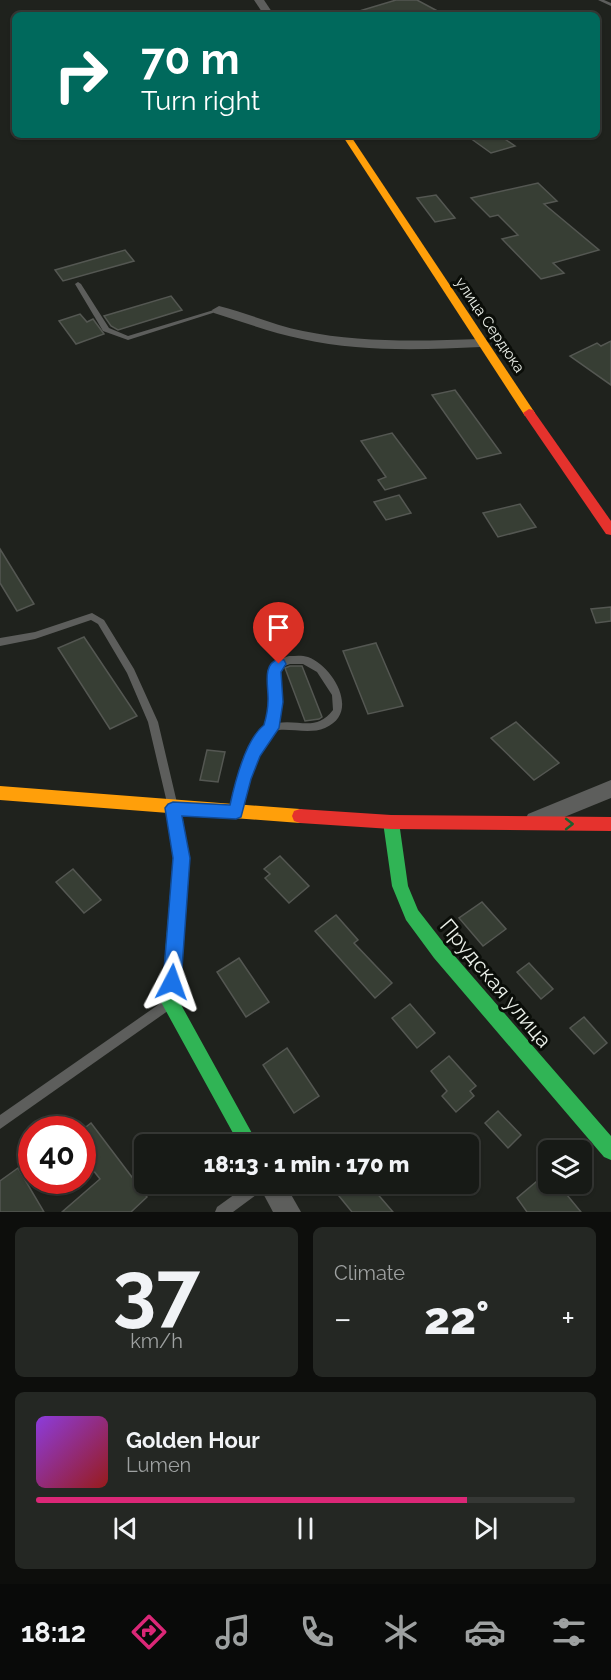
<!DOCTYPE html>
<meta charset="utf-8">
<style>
:root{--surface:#171a16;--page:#242723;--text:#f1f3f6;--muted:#9ea1a1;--line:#363835;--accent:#db2777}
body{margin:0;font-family:Raleway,sans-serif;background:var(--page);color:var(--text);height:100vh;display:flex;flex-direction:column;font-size:22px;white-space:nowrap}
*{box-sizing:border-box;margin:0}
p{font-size:20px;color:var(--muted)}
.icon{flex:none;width:33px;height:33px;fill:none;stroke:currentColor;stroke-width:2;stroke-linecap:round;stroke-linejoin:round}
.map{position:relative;height:1212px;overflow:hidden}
.side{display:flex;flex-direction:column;gap:15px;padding:15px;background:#0d0e0c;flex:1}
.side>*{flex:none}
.hud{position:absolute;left:12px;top:12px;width:588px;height:126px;border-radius:9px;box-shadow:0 2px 4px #0004,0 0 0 2px var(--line);background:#00695c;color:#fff;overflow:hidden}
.tools{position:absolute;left:538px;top:1140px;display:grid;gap:12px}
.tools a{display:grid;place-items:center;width:54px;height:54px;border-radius:9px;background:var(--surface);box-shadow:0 2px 4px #0004,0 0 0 2px var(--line);font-size:30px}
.speed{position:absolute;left:18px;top:1116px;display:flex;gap:12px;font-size:30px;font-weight:700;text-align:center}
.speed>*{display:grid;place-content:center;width:78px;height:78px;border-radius:50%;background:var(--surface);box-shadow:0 2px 4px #0004,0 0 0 2px var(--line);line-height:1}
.speed .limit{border:9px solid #d22;background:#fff;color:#111}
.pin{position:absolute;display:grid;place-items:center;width:51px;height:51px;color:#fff;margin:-62px -26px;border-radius:50% 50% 50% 0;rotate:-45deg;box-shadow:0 0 6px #0007}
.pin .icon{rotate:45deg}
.me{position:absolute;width:66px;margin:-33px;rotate:4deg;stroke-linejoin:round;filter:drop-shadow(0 0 4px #0008)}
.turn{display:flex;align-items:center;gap:21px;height:126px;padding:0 30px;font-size:27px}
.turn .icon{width:78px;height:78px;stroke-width:2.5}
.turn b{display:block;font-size:42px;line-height:51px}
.big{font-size:45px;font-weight:800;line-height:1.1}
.side .card{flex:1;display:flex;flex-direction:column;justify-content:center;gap:9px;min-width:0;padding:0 21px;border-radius:9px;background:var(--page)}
.side .dial{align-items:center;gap:0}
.dial b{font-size:78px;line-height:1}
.song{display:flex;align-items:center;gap:18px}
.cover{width:72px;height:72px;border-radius:9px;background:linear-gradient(135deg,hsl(270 70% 55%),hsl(0 70% 35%))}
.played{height:6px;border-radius:3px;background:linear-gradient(90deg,var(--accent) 80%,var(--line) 80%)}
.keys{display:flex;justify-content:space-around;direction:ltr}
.heat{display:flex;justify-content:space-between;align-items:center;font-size:33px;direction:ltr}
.side .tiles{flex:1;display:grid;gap:15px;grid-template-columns:1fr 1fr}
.card:last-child{grid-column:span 2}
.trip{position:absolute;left:134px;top:1134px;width:345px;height:60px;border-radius:9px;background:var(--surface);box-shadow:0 2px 4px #0004,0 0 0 2px var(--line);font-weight:800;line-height:60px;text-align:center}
.tabs{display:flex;height:96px;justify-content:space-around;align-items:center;background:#090a09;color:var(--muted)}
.tabs .icon{width:42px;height:42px}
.tabs .on{color:var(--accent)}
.tabs b{font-size:27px;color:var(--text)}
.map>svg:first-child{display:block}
.building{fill:#373e34;stroke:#545752;stroke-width:1.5}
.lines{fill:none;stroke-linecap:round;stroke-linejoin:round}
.lane{fill:#5d5e5c;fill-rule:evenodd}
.street{fill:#5d5e5c;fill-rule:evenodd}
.fast{fill:#30b455;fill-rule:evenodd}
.slow{fill:#ff9f0a;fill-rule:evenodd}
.jam{fill:#e5322d;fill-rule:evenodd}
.oneway{stroke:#1d602e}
.route{fill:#1a73e8;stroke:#114b97;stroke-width:1.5}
.labels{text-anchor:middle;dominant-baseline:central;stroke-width:6;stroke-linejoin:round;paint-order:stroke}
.far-street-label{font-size:15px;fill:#eaefe8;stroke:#0a0d08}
.near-street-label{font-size:21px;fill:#eaefe8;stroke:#0a0d08}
</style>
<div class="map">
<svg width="611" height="1212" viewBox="0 0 611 1212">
<rect width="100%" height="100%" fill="#1f221d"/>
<g class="building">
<path d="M396,0H417L445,15H357L356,12Z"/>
<path d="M466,135H499L515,146L491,153Z"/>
<path d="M538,183L557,201L544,204L599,250L553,263L564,273L541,279L502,239L518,235L498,215L490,217L471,198Z"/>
<path d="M436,195L455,218L435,222L417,198Z"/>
<path d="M125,250L134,261L63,281L55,270Z"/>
<path d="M171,296L182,310L118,330L111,326L104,316Z"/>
<path d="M80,314L87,322L93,319L104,334L76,344L59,321Z"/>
<path d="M611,341V385L570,356L597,343L601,346Z"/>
<path d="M455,390L501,453L477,459L432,395Z"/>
<path d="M392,433L426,478L385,490L378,480L386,477L361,441Z"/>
<path d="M399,495L411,513L386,520L374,502Z"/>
<path d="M520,504L536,527L498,537L483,513Z"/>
<path d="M0,549L34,604L17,611L0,583Z"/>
<path d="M611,607V621L596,623L591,609Z"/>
<path d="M84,637L137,716L110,729L58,648Z"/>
<path d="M376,643L403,706L368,714L343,651Z"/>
<path d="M290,666H302L322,717L319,719L305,721L285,668Z"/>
<path d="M516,722L559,763L534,780L491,738Z"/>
<path d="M207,750L225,752L218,782L200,780Z"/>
<path d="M280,856L309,886L289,903L265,878L270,874L264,869Z"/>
<path d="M73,869L101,900L84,913L56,882Z"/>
<path d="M482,902L506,929L483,946L459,918Z"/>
<path d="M336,915L358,940L354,943L392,983L375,998L315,931Z"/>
<path d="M239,958L269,1002L246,1017L217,972Z"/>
<path d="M529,963L553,989L541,999L517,972Z"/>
<path d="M410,1004L435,1033L417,1048L392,1018Z"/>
<path d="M584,1017L607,1043L594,1054L570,1028Z"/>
<path d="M287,1048L319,1096L294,1113L263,1065Z"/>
<path d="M449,1056L476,1086L470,1091L474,1096L456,1112L442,1096L447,1091L431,1071Z"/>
<path d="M498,1111L521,1135L508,1148L485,1123Z"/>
<path d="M91,1123L147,1197L131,1212H62L100,1179L82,1156V1130Z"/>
<path d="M18,1168L44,1212H0V1181Z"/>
<path d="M549,1171V1184H558L581,1212H527L517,1198Z"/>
<path d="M352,1184H369L393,1212H352L339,1196Z"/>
</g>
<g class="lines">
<g class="lane">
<path d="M598,0H604L611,3V6Z"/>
<path d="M78,282L81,284L109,328L128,336L217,309H221L222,310L128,340L103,331L75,284Z"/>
<path d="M92,613L104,620L134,669L158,722L178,807L177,810L173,811L169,810L168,807L148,722L127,673L98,624L91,620L35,639L0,646V638L35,632Z"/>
<path d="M289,656C295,656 302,655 308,657C333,666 361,713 325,728C311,734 294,729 279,730C255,738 246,787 241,810L240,813L236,814L232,813L231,810C237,784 245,744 266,726C268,719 270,711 271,703C273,679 258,667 289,656ZM290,664H303L317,672L332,695L333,710C316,732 300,719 277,723L281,702L279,672L282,667Z"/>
<path d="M168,998L172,1000L174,1004L172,1008L0,1129V1115Z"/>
<path d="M249,1184H265L264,1189L233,1212H215L217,1207Z"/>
</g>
<g class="street">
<path d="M254,0H264L274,15H264Z"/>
<path d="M219,306C247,313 274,325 303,331C361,343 421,341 481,339L488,343L481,347C421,350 361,352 302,339C272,333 243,322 214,313L212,310Z"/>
<path d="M611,780V798L535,829L528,826L525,820L528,814Z"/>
<path d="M258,1184H285L301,1212H273Z"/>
</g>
<g class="fast">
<path d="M173,801L179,803L181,808L189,858L179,1001L258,1144H239L161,1002L173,858L165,808L167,803Z"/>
<path d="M391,815L397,817L399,822L408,886L418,910L446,946L611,1136V1160L604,1157L434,958L406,920L392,886L383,822L385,817Z"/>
</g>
<g class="slow">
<path d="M342,135H350L535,413L533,416H525Z"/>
<path d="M0,786L300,809L306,811L308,816L306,821L300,823L0,800Z"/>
</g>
<g class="jam">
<path d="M529,409L533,410L611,521V535L606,534L523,413Z"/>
<path d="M300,809L391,815L611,817V831L391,829L300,823L294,821L292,816L294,811Z"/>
</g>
</g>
<defs><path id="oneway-chevron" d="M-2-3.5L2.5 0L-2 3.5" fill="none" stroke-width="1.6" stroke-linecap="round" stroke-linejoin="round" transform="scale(1.5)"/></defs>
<use class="oneway" href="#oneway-chevron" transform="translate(569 824)"/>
<path class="route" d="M279,659L284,660L286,664L281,672L283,702L279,728L260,756L251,779L241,817L236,819L182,816L190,858L181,982L178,988L172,990L166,988L163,982L173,858L165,808L168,804L173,802L230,805C235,782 245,740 264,725C266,718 268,709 268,701C269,687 261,664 279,659Z"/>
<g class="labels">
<g class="far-street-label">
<text transform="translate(490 325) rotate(56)">улица Сердюка</text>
</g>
<g class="near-street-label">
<text transform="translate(496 983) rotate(50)">Прудская улица</text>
</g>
</g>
</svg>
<div class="tools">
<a><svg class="icon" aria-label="layers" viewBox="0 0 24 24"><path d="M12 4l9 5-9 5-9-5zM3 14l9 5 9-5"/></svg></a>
</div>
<div class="speed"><div class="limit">40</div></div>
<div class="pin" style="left:279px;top:664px;background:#d93025"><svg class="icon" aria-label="arrive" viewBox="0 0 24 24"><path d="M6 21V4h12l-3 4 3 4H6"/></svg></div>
<svg class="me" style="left:172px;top:982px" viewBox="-20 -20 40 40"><path d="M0-17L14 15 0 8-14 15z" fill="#1a73e8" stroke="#fff" stroke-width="4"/></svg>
<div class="trip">18:13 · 1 min · 170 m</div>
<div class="hud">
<div class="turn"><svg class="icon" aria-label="right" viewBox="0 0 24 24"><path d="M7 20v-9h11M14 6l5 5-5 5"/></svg><div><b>70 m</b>Turn right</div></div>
</div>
</div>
<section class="side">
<div class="tiles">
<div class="card dial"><b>37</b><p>km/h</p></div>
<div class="card"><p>Climate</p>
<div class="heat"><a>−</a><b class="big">22°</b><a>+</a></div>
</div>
<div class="card">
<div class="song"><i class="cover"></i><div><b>Golden Hour</b><p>Lumen</p></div></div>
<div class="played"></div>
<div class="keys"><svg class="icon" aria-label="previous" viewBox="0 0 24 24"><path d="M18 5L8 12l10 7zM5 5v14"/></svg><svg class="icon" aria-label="pause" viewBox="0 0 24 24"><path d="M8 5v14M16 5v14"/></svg><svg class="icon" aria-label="next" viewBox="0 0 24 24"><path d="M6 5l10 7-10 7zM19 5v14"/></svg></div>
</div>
</div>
</section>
<nav class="tabs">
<b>18:12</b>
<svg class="icon on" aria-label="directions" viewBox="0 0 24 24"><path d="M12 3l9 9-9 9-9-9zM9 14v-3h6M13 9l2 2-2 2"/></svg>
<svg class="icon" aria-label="music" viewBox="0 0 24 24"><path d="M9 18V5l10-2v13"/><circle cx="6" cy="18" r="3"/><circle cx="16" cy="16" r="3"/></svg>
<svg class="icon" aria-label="phone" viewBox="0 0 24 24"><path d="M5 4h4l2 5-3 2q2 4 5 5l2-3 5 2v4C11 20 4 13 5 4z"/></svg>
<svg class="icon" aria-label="climate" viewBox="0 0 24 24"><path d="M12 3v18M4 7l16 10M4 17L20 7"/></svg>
<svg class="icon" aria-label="car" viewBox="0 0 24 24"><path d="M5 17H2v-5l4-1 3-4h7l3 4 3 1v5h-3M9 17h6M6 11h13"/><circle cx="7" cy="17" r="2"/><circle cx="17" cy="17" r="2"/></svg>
<svg class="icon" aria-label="filters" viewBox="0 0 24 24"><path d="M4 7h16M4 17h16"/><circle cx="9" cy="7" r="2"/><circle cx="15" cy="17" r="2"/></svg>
</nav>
